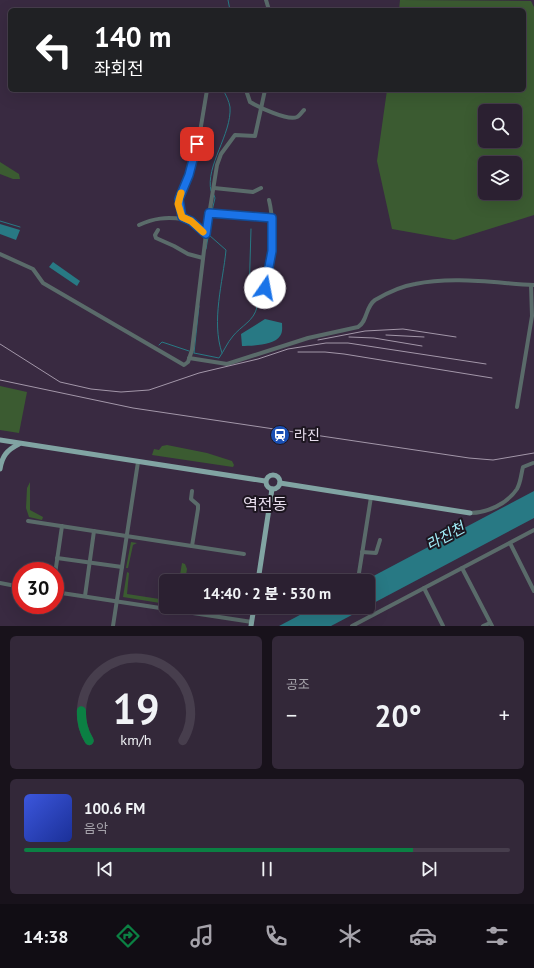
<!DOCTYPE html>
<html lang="ko">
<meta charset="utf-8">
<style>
:root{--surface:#2b2031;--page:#332839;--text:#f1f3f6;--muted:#a6a3ab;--line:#473e4d;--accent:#0b8043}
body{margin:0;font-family:"PT Sans","Noto Sans KR",sans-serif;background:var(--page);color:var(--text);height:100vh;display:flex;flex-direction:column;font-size:15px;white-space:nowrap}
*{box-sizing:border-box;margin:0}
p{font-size:13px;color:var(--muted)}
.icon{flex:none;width:22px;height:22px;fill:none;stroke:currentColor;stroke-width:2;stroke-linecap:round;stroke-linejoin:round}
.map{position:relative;height:626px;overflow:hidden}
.side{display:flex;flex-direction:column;gap:10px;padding:10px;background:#18121b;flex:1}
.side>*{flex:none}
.guide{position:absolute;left:8px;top:8px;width:518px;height:84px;border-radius:6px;box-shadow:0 4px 16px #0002,0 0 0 1px var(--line);background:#202124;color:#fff;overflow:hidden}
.buttons{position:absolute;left:478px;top:104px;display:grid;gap:8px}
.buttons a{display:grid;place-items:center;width:44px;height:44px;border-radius:6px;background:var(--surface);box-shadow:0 4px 16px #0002,0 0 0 1px var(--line);font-size:20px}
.speed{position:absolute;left:12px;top:562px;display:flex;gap:8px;font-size:20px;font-weight:700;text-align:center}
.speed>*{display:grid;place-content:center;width:52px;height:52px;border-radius:50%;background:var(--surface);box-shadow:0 4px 16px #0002,0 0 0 1px var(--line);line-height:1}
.speed .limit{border:6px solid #d22;background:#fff;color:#111}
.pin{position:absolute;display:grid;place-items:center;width:34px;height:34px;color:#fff;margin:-17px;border-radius:8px;box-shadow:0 2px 6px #0006}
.me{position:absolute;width:44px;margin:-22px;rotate:12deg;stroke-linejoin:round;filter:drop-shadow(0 0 3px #0008)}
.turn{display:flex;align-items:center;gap:14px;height:84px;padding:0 20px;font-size:18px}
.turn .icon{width:52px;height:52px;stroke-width:2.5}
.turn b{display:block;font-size:28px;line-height:34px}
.big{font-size:30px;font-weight:800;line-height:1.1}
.side .tile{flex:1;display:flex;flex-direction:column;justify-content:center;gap:6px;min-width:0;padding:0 14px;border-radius:6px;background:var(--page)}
.side .dial{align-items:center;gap:0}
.dial svg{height:104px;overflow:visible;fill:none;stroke:var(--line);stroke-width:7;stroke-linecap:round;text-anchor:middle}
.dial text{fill:var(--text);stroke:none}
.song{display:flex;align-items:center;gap:12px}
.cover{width:48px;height:48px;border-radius:6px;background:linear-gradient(135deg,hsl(230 70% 55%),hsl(230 70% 35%))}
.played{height:4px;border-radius:2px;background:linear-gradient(90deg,var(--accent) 80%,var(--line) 80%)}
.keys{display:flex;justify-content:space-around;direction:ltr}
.heat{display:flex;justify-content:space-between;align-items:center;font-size:22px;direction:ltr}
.side .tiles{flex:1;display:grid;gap:10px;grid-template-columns:1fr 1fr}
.tile:last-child{grid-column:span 2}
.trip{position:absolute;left:159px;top:574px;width:216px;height:40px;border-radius:6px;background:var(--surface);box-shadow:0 4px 16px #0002,0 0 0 1px var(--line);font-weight:800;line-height:40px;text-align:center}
.dock{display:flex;height:64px;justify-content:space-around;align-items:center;background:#110d14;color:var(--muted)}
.dock .icon{width:28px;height:28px}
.dock .current{color:var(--accent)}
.dock b{font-size:18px;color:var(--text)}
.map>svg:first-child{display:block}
.green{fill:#3b5b31;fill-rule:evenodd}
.water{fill:#287984}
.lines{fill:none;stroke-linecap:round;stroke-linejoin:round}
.stream{stroke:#287984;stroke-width:1}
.minor{stroke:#5a6b6a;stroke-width:4}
.major{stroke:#81a4a3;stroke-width:5}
.rail{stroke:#a397a9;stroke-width:1}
.route-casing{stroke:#114b97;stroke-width:10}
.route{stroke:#1a73e8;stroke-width:7}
.slow{stroke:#f59e0b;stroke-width:7}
.labels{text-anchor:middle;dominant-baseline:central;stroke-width:4;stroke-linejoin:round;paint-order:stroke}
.poi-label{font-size:14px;fill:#e8deed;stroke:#1d1620;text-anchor:start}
.water-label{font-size:15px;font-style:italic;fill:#a3effa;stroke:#1d1620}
.quarter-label{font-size:16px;fill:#e8deed;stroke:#1d1620}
</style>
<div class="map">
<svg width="534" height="626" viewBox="0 0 534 626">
<rect width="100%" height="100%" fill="#392a41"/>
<g class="green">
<path d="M400,0L531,1L534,7V215L454,240L392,229L377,161L387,90H524V10H399ZM485,111H515V141H485ZM485,163H515V193H485Z"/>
<path d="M0,162L19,174L20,179H13L0,174Z"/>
<path d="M0,386L27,392L19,433L0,430Z"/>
<path d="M167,445L207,453L232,461L234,465L233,467L226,466L152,455L154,449L159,450L162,446Z"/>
<path d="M30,482V510L43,517L42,520L29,517L26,508L27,488Z"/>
<path d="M131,542L137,543L133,545L128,568H126Z"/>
<path d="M182,563L185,564L187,569L185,581H179Z"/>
<path d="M127,572L129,573L127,594L166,600V604L123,597Z"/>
</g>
<g class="water">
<path d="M0,224L20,230L16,240L0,234Z"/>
<path d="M53,262L80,281L77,286L49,267Z"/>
<path d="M265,319L282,323C282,327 283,332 280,336C275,345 250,346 242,346L241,334Z"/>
<path d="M534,491V518L368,606V581H364Z"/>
<path d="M315,607H367L331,626H279Z"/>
</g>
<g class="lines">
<g class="stream">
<path d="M228,0L230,10"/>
<path d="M211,191C205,166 232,134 230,107C229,101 226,95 223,90"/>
<path d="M212,211L215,198L214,195"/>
<path d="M0,221L20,227"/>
<path d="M209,235L226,250C223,282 211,321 222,353"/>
<path d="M206,249L212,214"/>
<path d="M159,345L162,342L189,351"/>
<path d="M194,353L199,306"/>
<path d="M194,353L219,358C224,351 227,343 233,336C241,326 254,321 257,307L250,300L249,297L251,229"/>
</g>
<g class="minor">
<path d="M266,0L269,10"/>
<path d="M246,90L250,102C259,107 287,121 297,117C299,116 302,112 304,110"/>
<path d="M214,188L253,192L261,188"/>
<path d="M209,213L272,218"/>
<path d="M139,225C154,218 166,217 183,219"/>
<path d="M158,230L155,235L156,238L174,246L188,254L203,258"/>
<path d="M206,234L191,221L183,219L178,204L179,199L189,175L199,138L207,90"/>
<path d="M0,254L33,269L43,283L184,365L188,362L192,350L206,234L217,165L221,154L235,135L255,136L265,90"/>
<path d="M266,306C264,270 278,237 269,200"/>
<path d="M189,358L227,364L308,338L358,327C368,321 365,307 375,300C387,293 402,286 415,284C453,276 495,283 534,285"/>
<path d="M517,407L532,316L531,285"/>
<path d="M192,491L191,499L198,505V509L192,546"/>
<path d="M470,513C487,513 507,504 517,489C521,482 521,474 523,467L533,463"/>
<path d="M28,521L244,554"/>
<path d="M510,543L534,591"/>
<path d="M362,552L376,553L380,540"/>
<path d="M57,558L122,567"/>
<path d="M462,568L492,626"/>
<path d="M359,573L371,497"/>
<path d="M55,574L62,526"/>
<path d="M0,583L21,587"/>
<path d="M424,588L443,626"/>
<path d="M55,592L252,622"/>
<path d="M85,596L94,531"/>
<path d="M113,626L138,462"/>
<path d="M352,626L534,530"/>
<path d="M483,626L490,623"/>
</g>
<g class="major">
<path d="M0,440L265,481"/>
<path d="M0,469C2,456 7,450 19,444"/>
<circle cx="273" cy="482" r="7"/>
<path d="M280,483L470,513"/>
<path d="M258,581L272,489"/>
<path d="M251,626L254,607"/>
</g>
<g class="rail">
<path d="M386,335L424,337"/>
<path d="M349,337L374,338L422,346"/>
<path d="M318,340L365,331L403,329L456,337"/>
<path d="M0,344L60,382L91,389L121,392L149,390L199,373L258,359L288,349L326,343H348L486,364"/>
<path d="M298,352H325L344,354L492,378"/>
<path d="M0,380L133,408L469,458L493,460L534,453"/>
</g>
</g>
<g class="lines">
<defs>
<path id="route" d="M197,144L189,175L179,199L182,217L191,221L206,234L209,213L272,218V251L265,288"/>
</defs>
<use href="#route" class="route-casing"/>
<use href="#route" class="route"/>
<path class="slow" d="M181,193L178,204L182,217L191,221L203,232"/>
</g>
<defs>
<symbol id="station-disc" viewBox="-11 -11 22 22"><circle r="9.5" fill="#1a4fb4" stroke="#1d1620"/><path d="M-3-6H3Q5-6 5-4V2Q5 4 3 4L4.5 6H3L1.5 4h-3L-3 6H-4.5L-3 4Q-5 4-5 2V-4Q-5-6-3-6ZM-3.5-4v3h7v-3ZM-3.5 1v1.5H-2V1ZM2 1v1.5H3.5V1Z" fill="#fff"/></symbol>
</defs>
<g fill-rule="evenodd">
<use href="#station-disc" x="269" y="424" width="22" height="22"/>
</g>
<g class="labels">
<g class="poi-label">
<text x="294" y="435">라진</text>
</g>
<g class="water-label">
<text transform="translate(445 536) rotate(-29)">라진천</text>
</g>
<g class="quarter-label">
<text x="265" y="504">역전동</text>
</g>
</g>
</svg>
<div class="buttons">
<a><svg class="icon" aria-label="search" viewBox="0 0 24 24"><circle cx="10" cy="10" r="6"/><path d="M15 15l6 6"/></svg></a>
<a><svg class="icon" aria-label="layers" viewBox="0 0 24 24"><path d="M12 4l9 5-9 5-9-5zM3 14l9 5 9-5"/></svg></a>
</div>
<div class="speed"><div class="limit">30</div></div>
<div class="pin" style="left:197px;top:144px;background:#d93025"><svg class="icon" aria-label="arrive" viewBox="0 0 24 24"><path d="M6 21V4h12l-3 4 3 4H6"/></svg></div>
<svg class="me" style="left:265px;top:288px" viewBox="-20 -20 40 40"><circle r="19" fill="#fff"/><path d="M0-13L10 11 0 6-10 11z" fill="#1a73e8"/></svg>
<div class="trip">14:40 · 2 분 · 530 m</div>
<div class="guide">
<div class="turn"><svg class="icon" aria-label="left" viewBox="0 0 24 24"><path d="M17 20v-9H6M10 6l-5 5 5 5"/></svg><div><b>140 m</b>좌회전</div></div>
</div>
</div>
<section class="side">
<div class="tiles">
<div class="tile dial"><svg viewBox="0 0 100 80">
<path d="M14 69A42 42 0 1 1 86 69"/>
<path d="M14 69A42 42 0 0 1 8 46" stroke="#0b8043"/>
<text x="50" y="56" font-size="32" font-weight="700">19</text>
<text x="50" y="72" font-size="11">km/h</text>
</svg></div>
<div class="tile"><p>공조</p>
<div class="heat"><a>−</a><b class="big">20°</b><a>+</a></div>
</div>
<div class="tile">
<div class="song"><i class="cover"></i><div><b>100.6 FM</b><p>음악</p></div></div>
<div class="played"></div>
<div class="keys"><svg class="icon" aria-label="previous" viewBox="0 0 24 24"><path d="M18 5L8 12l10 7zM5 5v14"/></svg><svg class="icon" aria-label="pause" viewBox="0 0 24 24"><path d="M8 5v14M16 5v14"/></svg><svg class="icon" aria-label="next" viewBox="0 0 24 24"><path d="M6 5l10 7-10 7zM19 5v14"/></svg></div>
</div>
</div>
</section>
<nav class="dock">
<b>14:38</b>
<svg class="icon current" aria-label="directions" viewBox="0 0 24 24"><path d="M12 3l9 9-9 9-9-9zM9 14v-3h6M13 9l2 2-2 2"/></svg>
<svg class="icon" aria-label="music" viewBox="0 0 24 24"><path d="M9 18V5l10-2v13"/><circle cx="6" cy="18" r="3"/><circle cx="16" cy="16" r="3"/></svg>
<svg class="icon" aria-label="phone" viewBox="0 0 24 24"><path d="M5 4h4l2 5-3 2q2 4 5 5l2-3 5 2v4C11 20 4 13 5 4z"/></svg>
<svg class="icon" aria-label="climate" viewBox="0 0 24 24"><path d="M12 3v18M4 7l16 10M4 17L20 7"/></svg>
<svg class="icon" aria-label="car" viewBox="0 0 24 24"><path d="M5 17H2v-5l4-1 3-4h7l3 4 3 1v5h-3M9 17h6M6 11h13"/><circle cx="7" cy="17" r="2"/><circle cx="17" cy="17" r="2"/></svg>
<svg class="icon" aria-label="filters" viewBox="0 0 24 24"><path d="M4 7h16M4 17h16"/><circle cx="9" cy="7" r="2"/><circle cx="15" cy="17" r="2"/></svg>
</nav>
